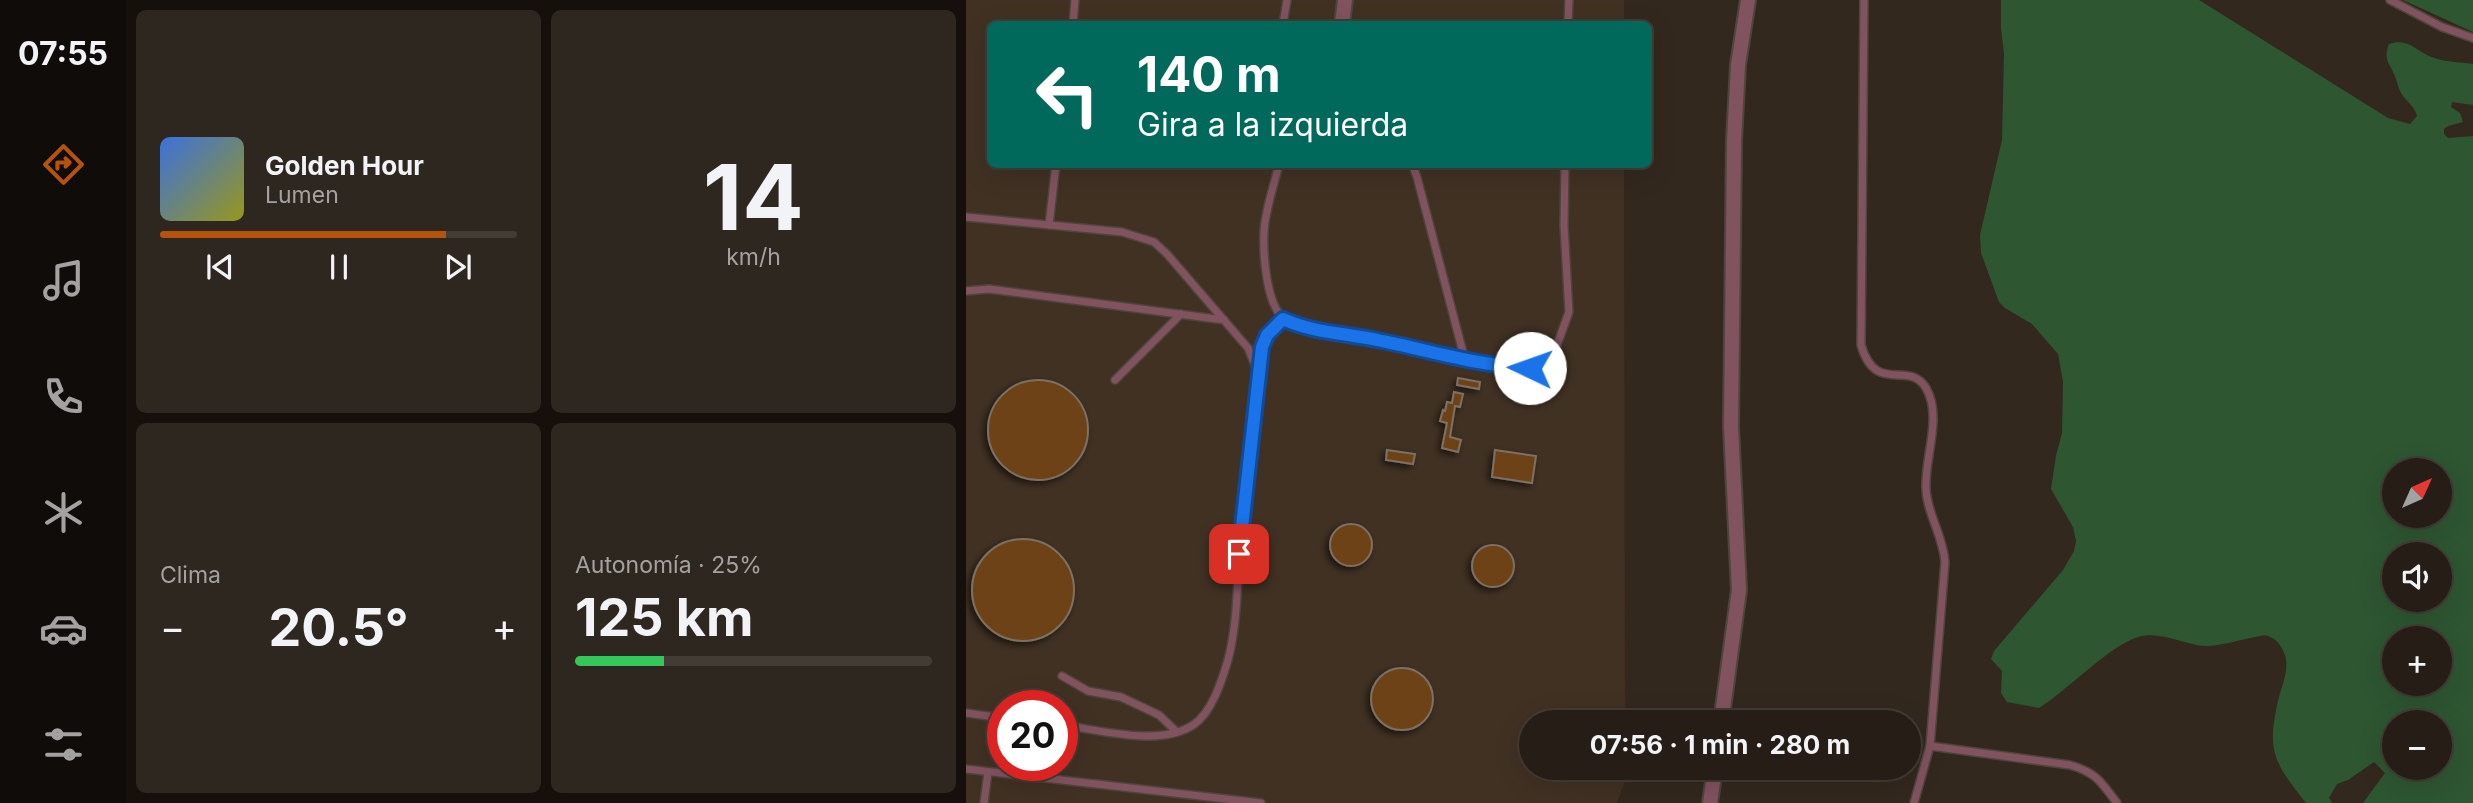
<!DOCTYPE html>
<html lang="es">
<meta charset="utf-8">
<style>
:root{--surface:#261e16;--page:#2e271f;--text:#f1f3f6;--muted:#a4a2a1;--line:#423c35;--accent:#b45309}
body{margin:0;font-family:Inter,sans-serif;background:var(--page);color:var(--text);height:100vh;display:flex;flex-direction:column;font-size:26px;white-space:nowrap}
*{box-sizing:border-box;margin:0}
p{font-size:23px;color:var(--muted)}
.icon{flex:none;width:38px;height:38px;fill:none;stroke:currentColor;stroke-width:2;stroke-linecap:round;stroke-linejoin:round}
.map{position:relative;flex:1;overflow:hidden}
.details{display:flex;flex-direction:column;gap:10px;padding:10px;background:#15100c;width:840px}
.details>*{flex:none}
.guide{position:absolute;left:21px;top:21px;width:665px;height:147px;border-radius:10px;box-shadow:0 7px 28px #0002,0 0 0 2px var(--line);background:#00695c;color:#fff;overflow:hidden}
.needle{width:46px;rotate:45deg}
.controls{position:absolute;left:1416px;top:458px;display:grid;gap:14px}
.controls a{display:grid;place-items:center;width:70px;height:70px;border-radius:50%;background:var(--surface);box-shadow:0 7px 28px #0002,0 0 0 2px var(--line);font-size:35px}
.speed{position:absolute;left:21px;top:690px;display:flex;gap:14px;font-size:35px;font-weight:700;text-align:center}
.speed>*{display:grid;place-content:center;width:91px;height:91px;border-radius:50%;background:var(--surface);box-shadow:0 7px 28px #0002,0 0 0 2px var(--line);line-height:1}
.speed .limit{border:10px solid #d22;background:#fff;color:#111}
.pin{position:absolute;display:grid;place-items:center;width:60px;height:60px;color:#fff;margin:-30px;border-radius:14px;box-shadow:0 4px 10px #0006}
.me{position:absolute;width:77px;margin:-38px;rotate:273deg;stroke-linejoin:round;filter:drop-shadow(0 0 5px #0008)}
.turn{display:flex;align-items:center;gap:24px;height:147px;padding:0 35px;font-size:32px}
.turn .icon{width:91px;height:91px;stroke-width:2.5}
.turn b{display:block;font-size:49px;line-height:60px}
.big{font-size:52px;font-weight:700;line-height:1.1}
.details .tile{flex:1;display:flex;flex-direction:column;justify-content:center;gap:10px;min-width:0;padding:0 24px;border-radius:10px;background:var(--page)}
.details .dial{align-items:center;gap:0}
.dial b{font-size:91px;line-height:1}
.song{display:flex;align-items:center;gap:21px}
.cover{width:84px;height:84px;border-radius:10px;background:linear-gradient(135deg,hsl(220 70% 55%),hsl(60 70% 35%))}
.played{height:7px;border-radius:4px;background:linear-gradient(90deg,var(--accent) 80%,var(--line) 80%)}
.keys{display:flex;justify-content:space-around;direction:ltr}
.heat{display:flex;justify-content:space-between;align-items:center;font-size:38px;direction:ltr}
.charge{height:10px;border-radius:5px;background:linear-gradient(90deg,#34c759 25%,var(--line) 0)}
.details .tiles{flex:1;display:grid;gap:10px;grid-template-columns:repeat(2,1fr)}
.trip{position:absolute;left:553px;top:710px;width:402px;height:70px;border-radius:35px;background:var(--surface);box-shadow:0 7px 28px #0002,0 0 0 2px var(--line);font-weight:700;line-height:70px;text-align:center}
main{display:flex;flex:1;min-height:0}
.menu{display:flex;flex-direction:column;width:126px;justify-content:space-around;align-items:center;background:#0f0c09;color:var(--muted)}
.menu .icon{width:49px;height:49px}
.menu .selected{color:var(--accent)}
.menu b{font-size:32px;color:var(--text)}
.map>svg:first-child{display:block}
.built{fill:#403123;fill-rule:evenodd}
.green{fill:#2e5631;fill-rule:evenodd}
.building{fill:#6c4315;stroke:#7d7065;stroke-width:2;filter:url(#shadow)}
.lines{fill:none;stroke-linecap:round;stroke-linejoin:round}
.service-casing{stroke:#4f453c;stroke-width:10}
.minor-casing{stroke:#4f453c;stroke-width:18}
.service{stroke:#81535f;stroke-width:7}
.minor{stroke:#81535f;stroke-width:14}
.route-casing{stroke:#114b97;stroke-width:18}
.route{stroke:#1a73e8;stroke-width:12}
</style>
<main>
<nav class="menu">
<b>07:55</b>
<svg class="icon selected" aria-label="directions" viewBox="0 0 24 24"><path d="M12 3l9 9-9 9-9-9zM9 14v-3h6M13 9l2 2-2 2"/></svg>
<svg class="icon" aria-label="music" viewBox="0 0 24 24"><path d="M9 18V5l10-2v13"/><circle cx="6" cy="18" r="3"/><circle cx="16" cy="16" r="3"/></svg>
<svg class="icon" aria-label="phone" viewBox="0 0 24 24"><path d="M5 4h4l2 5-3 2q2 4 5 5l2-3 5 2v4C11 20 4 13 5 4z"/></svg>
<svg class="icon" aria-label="climate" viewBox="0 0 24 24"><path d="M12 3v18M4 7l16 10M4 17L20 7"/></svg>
<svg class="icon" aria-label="car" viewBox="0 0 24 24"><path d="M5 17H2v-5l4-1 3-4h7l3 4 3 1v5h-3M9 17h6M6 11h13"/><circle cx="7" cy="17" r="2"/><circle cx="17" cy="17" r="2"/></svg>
<svg class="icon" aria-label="filters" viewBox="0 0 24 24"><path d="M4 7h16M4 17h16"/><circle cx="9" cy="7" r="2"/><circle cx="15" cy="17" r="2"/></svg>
</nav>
<section class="details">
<div class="tiles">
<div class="tile">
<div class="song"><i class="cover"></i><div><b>Golden Hour</b><p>Lumen</p></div></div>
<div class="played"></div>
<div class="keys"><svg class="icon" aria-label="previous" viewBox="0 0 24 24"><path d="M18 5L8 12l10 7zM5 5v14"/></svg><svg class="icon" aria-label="pause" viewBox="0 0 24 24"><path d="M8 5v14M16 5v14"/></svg><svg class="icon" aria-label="next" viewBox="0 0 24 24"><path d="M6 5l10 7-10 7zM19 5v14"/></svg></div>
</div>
<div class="tile dial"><b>14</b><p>km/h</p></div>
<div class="tile"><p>Clima</p>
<div class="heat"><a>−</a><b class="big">20.5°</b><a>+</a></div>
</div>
<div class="tile"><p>Autonomía · 25%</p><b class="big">125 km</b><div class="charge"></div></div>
</div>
</section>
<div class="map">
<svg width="1507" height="803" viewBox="0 0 1507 803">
<defs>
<filter id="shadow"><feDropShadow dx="-3" dy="3" stdDeviation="3.5" flood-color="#0009"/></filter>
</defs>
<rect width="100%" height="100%" fill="#33281e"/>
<path class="built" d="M0,0H658V24H24V164L658,165L659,723H565V768H659V781L651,803H0ZM37,705H96V765H37Z"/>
<g class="green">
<path d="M1035,0H1233L1422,118L1444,124L1451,116C1448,105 1440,102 1435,93C1432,88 1431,81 1429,76C1423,63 1417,59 1423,44C1441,38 1448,49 1463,56C1476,62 1493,62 1507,64V105L1486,102L1485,107L1494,113L1497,122L1482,126L1478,129V134L1482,138L1507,136V803H1397L1419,773L1408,762L1382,780L1371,784L1363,798L1366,803H1340C1307,761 1300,751 1313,697C1316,686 1322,672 1320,660C1319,651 1312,639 1302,636C1296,633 1255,647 1240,646C1218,645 1194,630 1172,637C1143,646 1102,690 1073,708L1041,702L1035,693L1036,671L1025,659L1028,651L1097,570L1108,551L1110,541L1107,527L1085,489L1090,456L1096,433L1097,382L1092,354L1066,324L1039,308L1033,302L1015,253L1014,235L1036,140L1038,54L1035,28ZM1428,471H1474V516H1428ZM1428,555H1474V600H1428ZM1428,639H1474V684H1428ZM1428,723H1474V768H1428Z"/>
<path d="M1437,0H1507V32Z"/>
</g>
<g class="building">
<path d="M492,378L514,382L513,389L491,385Z"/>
<circle cx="72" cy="430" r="50"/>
<path d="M488,392L497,394L494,407L489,406L484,437L495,440L492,452L476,448L481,423L474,421L477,410L479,411L481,402L486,403Z"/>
<path d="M421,450L449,454L447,464L420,460Z"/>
<path d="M529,450L570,456L566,483L526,477Z"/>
<circle cx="385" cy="545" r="21"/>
<circle cx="57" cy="590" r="51"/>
<circle cx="527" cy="566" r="21"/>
<circle cx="436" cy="699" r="31"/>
</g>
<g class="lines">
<defs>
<g id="service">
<path d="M898,0L895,345C910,396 943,359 960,388C977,417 958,458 960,489C961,514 977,535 979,562L964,746L948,803"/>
<path d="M1424,0L1476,27L1507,38"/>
<path d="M107,24L109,0"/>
<path d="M317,24L321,0"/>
<path d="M602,24L603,0"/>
<path d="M313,164C308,186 299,210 298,232C297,254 300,304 318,319C340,338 389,335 417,341C466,351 514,366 564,368L591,345L603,312L598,226L599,164"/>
<path d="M446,164L451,177L499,360"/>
<path d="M0,217L156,232L188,242L201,254L282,348L292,372"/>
<path d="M83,225L90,164"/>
<path d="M0,291L23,289L258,320"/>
<path d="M149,380L215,314"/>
<path d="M96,676L122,691L155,697L193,715L211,732"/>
<path d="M0,713L37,718"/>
<path d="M96,725C134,730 194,747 227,725C246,713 256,680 262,660C273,618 271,571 275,527C281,467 291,407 296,347L301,335L317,319"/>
<path d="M964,746L1104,765C1131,773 1135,782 1151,803"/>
<path d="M0,769L295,803"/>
<path d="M18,803L22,772"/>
</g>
<g id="minor">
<path d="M376,24L379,0"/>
<path d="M755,723L773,590L765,427L768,141L772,65L782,0"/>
<path d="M744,803L749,768"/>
</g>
</defs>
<use href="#service" class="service-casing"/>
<use href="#minor" class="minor-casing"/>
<use href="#service" class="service"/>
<use href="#minor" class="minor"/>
</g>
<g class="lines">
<defs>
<path id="route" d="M273,554L296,347L301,335L317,319C350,334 382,333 416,341C466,351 513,366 564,368"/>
</defs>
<use href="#route" class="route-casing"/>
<use href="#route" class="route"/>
</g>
</svg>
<div class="controls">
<a><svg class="needle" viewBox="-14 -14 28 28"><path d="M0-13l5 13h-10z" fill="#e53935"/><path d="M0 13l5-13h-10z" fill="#a4a2a1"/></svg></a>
<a><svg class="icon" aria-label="sound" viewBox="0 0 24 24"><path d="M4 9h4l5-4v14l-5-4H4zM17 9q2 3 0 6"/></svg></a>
<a>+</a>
<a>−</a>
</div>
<div class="speed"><div class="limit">20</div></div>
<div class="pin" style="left:273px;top:554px;background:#d93025"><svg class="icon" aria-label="arrive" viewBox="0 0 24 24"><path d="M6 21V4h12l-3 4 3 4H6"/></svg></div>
<svg class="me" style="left:564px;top:368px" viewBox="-20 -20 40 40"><circle r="19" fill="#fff"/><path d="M0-13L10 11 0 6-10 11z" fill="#1a73e8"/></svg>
<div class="trip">07:56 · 1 min · 280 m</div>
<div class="guide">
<div class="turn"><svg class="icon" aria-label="left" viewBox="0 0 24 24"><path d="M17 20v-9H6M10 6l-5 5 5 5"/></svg><div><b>140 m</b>Gira a la izquierda</div></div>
</div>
</div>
</main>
